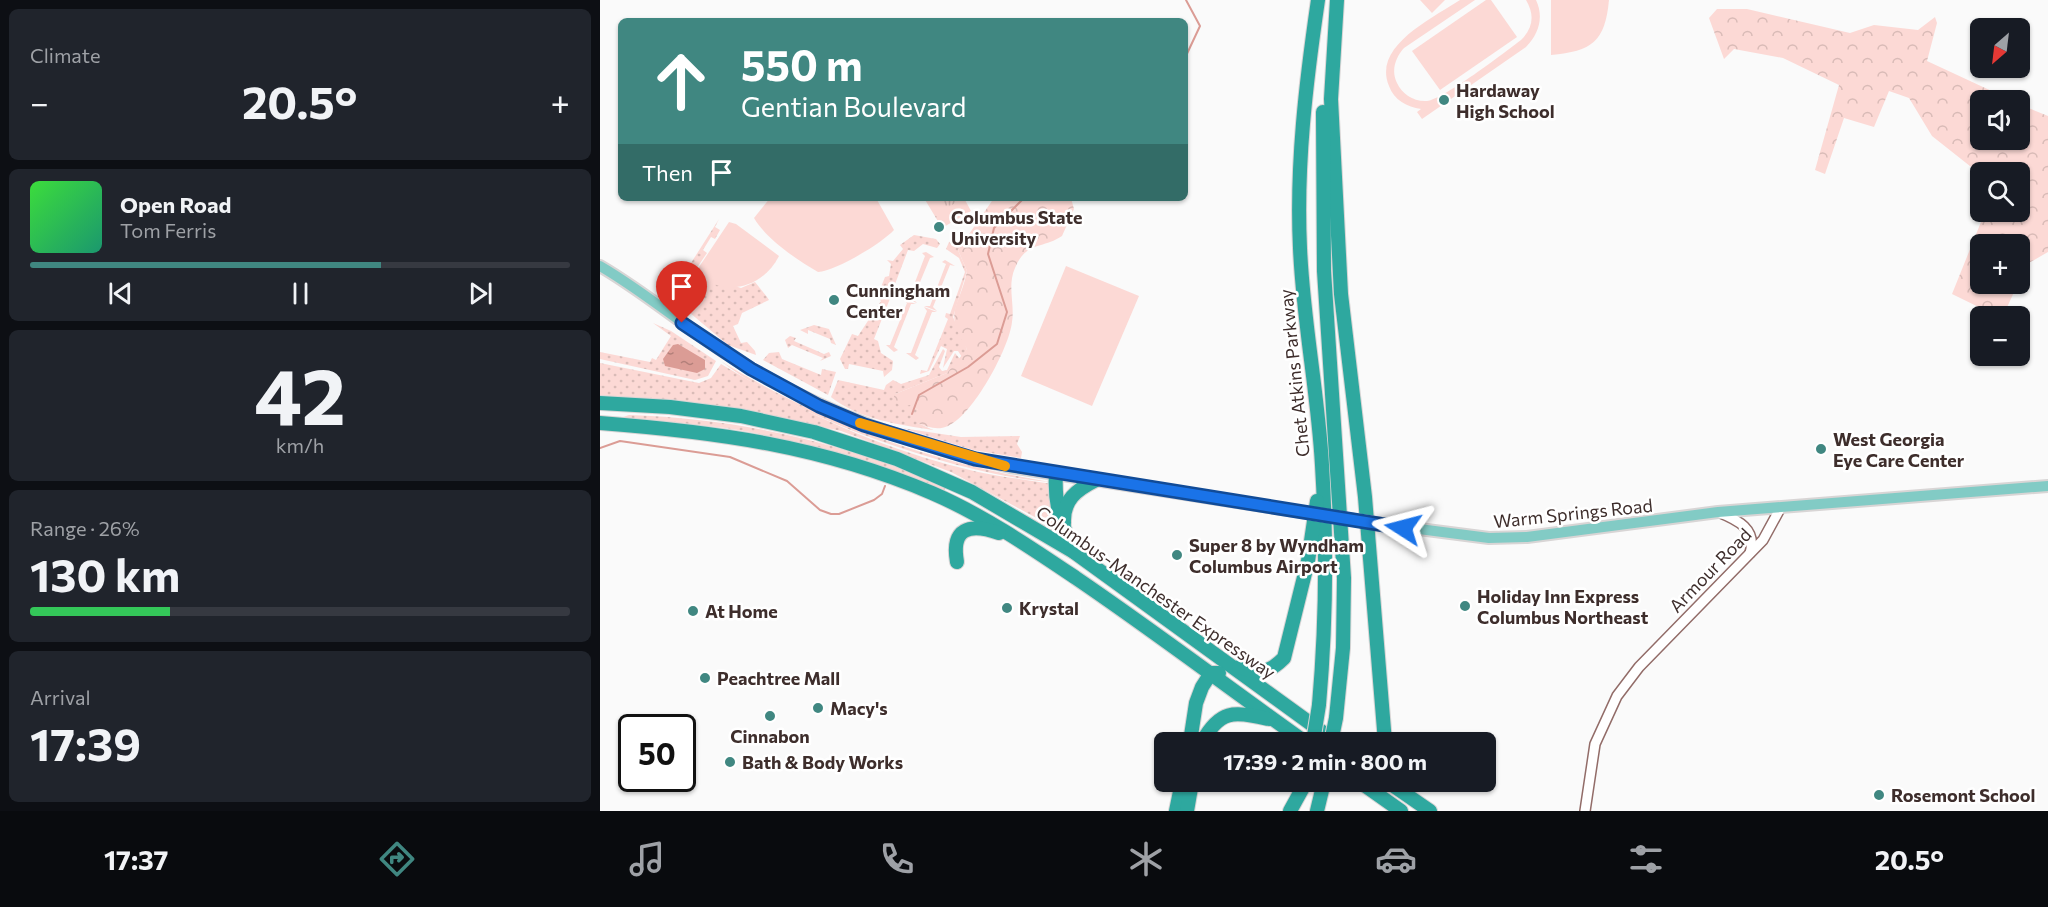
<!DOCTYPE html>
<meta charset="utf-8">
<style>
:root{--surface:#171b24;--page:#20242c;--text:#f1f3f6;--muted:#9ea1a6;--line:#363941;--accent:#408781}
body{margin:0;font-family:Commissioner,sans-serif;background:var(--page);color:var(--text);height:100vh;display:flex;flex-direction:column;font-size:22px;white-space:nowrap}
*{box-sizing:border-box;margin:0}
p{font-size:20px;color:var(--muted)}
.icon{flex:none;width:33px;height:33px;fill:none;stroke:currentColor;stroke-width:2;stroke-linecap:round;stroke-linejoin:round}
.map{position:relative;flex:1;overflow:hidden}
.sheet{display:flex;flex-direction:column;gap:9px;padding:9px;background:#0d0f14;width:600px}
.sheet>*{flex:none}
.hud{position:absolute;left:18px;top:18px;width:570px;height:183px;border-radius:9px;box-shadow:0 2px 4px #0004;background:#408781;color:#fff;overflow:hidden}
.needle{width:39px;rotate:208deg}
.tools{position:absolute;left:1370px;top:18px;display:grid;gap:12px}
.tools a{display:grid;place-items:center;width:60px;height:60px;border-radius:9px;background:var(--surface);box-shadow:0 2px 4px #0004;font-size:30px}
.speed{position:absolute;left:18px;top:714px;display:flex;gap:12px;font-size:30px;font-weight:700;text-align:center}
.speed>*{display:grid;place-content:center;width:78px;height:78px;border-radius:50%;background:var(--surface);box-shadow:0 2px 4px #0004;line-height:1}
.speed .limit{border:3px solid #111;border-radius:9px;background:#fff;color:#111}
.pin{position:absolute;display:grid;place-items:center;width:51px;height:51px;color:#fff;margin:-62px -26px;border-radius:50% 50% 50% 0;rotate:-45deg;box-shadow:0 0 6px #0007}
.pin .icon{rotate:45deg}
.me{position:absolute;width:66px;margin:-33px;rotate:279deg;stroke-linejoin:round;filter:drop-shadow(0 0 4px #0008)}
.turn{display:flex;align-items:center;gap:21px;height:126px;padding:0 24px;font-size:27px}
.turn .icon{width:78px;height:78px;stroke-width:2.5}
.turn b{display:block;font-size:42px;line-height:51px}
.then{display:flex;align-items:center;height:57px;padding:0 24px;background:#0003;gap:12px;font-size:22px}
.big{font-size:45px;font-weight:700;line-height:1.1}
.sheet .card{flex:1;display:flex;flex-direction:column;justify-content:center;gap:9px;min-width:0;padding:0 21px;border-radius:9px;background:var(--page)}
.sheet .dial{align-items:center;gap:0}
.dial b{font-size:78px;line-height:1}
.song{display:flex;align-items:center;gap:18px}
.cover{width:72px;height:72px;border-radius:9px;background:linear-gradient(135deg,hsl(120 70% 55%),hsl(160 70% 35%))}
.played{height:6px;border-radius:3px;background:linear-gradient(90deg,var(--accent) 65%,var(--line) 65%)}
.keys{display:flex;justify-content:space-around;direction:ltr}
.heat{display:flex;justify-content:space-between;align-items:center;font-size:33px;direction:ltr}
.charge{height:9px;border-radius:4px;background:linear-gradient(90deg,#34c759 26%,var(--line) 0)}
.trip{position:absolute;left:554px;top:732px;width:342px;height:60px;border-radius:9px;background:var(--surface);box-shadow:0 2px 4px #0004;font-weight:700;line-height:60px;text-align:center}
.tabs{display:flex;height:96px;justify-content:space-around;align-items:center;background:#090b0e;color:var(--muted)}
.tabs .icon{width:42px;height:42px}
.tabs .on{color:var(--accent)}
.tabs b{font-size:27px;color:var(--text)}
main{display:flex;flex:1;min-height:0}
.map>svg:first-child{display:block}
.grass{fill:url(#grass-dots)}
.forest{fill:url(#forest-crowns);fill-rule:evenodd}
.park{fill:url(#park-tufts)}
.garden{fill:#fcd9d5}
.water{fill:url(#water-ripples)}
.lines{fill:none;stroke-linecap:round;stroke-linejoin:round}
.stream{stroke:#db9c95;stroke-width:2}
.minor-casing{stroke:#926c68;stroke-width:12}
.major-casing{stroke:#d8d5d5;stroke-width:14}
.highway-casing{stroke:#d8d5d5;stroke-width:16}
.minor{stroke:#fff;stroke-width:9}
.major{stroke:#82cbc5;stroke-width:10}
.highway{stroke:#2ea89f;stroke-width:14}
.major-bridge-casing{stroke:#d8d5d5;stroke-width:14;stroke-linecap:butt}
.highway-bridge-casing{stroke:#d8d5d5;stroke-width:16;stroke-linecap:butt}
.major-bridge{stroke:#82cbc5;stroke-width:10}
.highway-bridge{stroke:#2ea89f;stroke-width:14}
.route-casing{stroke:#114b97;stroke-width:15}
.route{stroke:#1a73e8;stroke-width:10}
.slow{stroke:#f59e0b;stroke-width:10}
.poi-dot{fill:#408781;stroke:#fff;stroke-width:2}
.labels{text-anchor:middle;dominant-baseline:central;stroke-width:5;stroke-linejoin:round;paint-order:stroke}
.poi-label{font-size:18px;font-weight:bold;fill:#3e2e2c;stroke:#fff;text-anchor:start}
.street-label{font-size:18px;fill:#3e2e2c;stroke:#fff}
</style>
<main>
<section class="sheet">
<div class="card"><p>Climate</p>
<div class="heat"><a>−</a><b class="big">20.5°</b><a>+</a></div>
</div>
<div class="card">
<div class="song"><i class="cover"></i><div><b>Open Road</b><p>Tom Ferris</p></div></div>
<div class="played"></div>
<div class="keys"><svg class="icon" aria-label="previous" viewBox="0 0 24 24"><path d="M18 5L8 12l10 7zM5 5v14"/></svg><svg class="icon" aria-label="pause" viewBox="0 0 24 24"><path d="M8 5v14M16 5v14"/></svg><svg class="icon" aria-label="next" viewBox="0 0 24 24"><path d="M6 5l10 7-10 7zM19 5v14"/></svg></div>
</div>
<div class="card dial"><b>42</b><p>km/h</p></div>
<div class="card"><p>Range · 26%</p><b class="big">130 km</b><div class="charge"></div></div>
<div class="card"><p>Arrival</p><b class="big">17:39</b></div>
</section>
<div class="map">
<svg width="1448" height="811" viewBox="0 0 1448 811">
<defs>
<pattern id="grass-dots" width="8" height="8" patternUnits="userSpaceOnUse" patternTransform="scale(1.5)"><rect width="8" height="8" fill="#fcd9d5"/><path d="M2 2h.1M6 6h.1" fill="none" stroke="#d9bbb7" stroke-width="1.8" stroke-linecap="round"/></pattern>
<pattern id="forest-crowns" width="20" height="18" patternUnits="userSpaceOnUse" patternTransform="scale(1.5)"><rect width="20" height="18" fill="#fcd9d5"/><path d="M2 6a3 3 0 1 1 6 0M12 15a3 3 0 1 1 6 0" fill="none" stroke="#d9bbb7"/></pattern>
<pattern id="park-tufts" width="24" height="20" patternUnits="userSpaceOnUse" patternTransform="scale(1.5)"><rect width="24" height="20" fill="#fcd9d5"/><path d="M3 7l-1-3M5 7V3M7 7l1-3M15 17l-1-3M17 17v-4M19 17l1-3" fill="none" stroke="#d9bbb7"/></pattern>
<pattern id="water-ripples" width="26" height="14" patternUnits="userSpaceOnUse" patternTransform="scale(1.5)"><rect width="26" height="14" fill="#db9c95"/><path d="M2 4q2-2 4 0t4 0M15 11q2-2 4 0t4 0" fill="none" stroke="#b3807a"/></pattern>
</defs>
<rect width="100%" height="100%" fill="#fafafa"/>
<g class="grass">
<path d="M119,219L115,227L120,230L115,239L111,237L103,250L107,253L94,272L141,288L155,282L167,297L169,300L142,313L138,324L133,326L141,343L147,342L155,351L156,355L128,345L70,296Z"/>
<path d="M372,233L358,250L367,271L353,317L367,349L362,357L358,351H354L343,368L347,349L341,346L329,371L320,374L321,370L327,371L348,319L345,317L346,313L350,314L365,272L359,258L346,249L349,242Z"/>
<path d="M314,235L336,239L340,244L337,248L323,244L314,251L308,250L292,292L296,297L291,296L274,339L278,341L281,353L293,361L292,370L284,377L283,371L249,364L248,369H245L240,359L252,334L258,336L281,301L277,297L285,277L289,276L291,264L287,260L293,261L303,249L300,245Z"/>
<path d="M53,323L71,331L116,361L108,376L95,380L0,359V352L50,362L52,358L56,360L71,336Z"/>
<path d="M214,325L229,329L236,345L231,343L230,339L208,330V334L200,330Z"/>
<path d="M190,336L196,338L194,341L224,354L229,352L231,356L220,361L223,358L192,345L188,348L185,340Z"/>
<path d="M343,349L345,351L339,367L342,371L347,370L355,353L360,359L347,373L295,394L318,410V423L333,430C300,425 258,419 231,397L238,380L284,390L286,385L293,380L301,384L329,375Z"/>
<path d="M179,352L182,359L221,375L222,369L236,372L228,395L163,360L169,353Z"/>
<path d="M122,362C224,424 333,463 450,482C359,475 194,418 122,362Z"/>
<path d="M0,363L99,383L111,378L121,364C195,409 277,447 362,468C391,476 422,479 452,484L457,529L351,472L241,431L141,409L0,395Z"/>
<path d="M29,415C144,419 243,443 349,487L342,491C273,464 205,441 132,429C98,423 55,426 23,417Z"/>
<path d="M302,428L361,437L420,436L417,444L422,452L421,458L373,450Z"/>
</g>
<g class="forest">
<path d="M1117,9H1147L1250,33L1274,25L1318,30L1335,17L1337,23L1327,61L1411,100H1380V140H1419V104L1448,116V252L1427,264L1403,316H1397L1352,294L1385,212H1419V172L1380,174L1332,136L1309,98L1289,91L1274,127L1244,118L1225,174L1215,170L1239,85L1183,58L1134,49L1124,59L1109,18ZM1380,244H1419V284H1380Z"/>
<path d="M394,198H471L474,209L462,236C443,249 426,241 415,268C407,286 415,304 412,322C409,349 373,415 348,426C337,431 328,427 318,423V410L310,405L301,407L293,399L295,394L347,373L367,349C343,310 359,310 367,271L358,250Z"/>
</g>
<path class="park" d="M324,198H364L371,211L342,228Z"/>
<g class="garden">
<path d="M820,0H845L832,13Z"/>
<path d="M860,0H875L804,48C795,58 791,71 797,83C802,94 814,102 827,101C844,99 904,53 921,40C933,28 935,15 926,0H936C944,17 939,34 926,47L822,119L817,112L821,109C807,107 794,100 789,86C772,46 833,18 860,0Z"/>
<path d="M886,0H891L917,37L840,90L812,51Z"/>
<path d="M951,0H1009C1005,42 992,51 951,55Z"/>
<path d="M170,198H276L294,230C282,243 236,271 218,272C196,259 167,240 154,218Z"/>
<path d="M359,201L363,210L344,221L339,212Z"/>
<path d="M129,222L136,224L179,256C162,289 124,298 95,273Z"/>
<path d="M326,252L334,257L330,258L313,299L317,303L304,298H309L325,256L322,253Z"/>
<path d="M345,260L355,266L350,265L333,307L337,311L324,306H330L346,264L342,262Z"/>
<path d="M466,266L539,296L492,406L421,376Z"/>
<path d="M304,300L316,304H311L294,347L298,350L294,352L286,345H290L307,303Z"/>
<path d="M324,307L337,312H332L315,355L319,358L316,360L306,353H311L327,311Z"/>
</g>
<path class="water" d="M78,344L105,360V369L97,373L65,366L63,359L73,345Z"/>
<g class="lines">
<g class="stream">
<path d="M585,58L600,26L586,0"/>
<path d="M312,414L319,395L368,367L397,344L407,312L388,254L394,228L424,198"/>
<path d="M0,448L20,441L130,457L187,481L220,510L231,514H239L274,500L282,494L285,486"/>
</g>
<defs>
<g id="minor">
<path d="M1118,512C1138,520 1157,529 1150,553"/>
<path d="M985,811L995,744L1017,696L1039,667L1163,540L1181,507"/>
</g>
<g id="major">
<path d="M0,266C43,291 82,324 124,352C211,409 308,444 410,467L682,509"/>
<path d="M788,525L889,538L927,537L1118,512L1448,486"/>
</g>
<g id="highway">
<path d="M718,0C706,82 696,165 700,248C703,321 718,393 722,465C727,545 726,625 719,705"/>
<path d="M737,0L731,99L741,294L765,497L785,742"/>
<path d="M723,112L724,271L744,578L743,648L736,718"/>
<path d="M0,403L70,407L141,416L214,432L297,459L372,492L474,552L736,742"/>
<path d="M0,423C117,432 222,446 332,493C383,515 430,547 476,578C554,631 629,688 705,742"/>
<path d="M456,473C454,506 461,522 474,552"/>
<path d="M464,523C463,500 476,490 496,480"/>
<path d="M357,562C351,528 369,523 399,533"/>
<path d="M639,667C659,674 668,674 684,658L708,561L717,501"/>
<path d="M590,742L596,703L602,687L611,673H619"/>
<path d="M602,742C621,708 634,712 669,719"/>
<path d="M760,782L801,811"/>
<path d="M788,782L830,811"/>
<path d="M576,811L582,782"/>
<path d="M587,811L592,782"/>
<path d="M690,811L706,782"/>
<path d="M717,811L724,782"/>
</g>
</defs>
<use href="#minor" class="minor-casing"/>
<use href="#major" class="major-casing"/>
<use href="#highway" class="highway-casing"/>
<use href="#minor" class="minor"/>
<use href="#major" class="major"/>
<use href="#highway" class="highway"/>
<defs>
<path id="major-bridge" d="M682,509L788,525"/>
<g id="highway-bridge">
<path d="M713,742L719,705"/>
<path d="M731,742L736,718"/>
</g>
</defs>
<use href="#major-bridge" class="major-bridge-casing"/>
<use href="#highway-bridge" class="highway-bridge-casing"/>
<use href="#major-bridge" class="major-bridge"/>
<use href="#highway-bridge" class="highway-bridge"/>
</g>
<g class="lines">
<defs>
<path id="route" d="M82,323L151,369L219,406L264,425L375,459L803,528"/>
</defs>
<use href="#route" class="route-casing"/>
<use href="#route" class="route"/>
<path class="slow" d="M260,423L405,466"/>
</g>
<g class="poi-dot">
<circle cx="844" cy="100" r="6"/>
<circle cx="339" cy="227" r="6"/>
<circle cx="234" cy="300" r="6"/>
<circle cx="1221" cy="449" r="6"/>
<circle cx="577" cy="555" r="6"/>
<circle cx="865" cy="606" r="6"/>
<circle cx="407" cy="608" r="6"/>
<circle cx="93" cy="611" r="6"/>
<circle cx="105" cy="678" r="6"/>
<circle cx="218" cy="708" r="6"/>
<circle cx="170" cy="716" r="6"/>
<circle cx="130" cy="762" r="6"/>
<circle cx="1279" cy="795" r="6"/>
</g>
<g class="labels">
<g class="poi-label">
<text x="856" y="90">Hardaway<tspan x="856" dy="21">High School</tspan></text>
<text x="351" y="217">Columbus State<tspan x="351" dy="21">University</tspan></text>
<text x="246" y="290">Cunningham<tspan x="246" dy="21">Center</tspan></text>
<text x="1233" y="439">West Georgia<tspan x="1233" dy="21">Eye Care Center</tspan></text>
<text x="589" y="545">Super 8 by Wyndham<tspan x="589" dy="21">Columbus Airport</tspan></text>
<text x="877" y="596">Holiday Inn Express<tspan x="877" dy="21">Columbus Northeast</tspan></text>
<text x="419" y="608">Krystal</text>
<text x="105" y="611">At Home</text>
<text x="117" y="678">Peachtree Mall</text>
<text x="230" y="708">Macy's</text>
<text x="170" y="736" text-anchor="middle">Cinnabon</text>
<text x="142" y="762">Bath &amp; Body Works</text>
<text x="1291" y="795">Rosemont School</text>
</g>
<g class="street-label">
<text transform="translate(694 373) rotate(-96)">Chet Atkins Parkway</text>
<text transform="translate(973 513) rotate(-6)">Warm Springs Road</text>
<text transform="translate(1110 570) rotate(-46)">Armour Road</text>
<text transform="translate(556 592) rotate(35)">Columbus-Manchester Expressway</text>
</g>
</g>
</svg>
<div class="tools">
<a><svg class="needle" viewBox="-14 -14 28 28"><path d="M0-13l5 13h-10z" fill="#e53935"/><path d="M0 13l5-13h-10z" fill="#9ea1a6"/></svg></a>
<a><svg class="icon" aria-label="sound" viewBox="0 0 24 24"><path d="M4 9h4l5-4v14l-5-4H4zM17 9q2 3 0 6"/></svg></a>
<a><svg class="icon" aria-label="search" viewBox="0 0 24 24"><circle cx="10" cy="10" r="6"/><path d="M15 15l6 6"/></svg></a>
<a>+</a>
<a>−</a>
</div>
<div class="speed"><div class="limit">50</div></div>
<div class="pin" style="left:82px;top:323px;background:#d93025"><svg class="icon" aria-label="arrive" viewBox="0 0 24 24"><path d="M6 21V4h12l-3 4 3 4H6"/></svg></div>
<svg class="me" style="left:803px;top:528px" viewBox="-20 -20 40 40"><path d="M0-17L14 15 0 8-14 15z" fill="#1a73e8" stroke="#fff" stroke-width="4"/></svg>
<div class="trip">17:39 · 2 min · 800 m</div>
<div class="hud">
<div class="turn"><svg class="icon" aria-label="ahead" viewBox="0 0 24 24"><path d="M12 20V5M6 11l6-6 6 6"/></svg><div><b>550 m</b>Gentian Boulevard</div></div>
<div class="then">Then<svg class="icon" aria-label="arrive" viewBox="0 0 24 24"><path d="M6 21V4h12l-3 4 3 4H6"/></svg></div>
</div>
</div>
</main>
<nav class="tabs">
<b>17:37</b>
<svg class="icon on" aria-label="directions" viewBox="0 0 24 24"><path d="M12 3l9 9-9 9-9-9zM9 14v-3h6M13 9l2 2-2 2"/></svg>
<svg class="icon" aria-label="music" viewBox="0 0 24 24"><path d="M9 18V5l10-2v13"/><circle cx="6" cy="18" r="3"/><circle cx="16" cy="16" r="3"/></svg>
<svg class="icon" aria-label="phone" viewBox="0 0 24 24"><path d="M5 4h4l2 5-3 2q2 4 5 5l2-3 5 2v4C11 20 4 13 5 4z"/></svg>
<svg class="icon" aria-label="climate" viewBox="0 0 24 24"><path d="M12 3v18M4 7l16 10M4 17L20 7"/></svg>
<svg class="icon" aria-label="car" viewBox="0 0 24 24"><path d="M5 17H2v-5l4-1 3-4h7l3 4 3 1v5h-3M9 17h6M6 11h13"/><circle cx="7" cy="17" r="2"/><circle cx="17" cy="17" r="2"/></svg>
<svg class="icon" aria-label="filters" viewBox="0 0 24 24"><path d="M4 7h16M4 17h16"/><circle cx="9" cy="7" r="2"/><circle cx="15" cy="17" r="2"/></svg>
<b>20.5°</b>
</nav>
